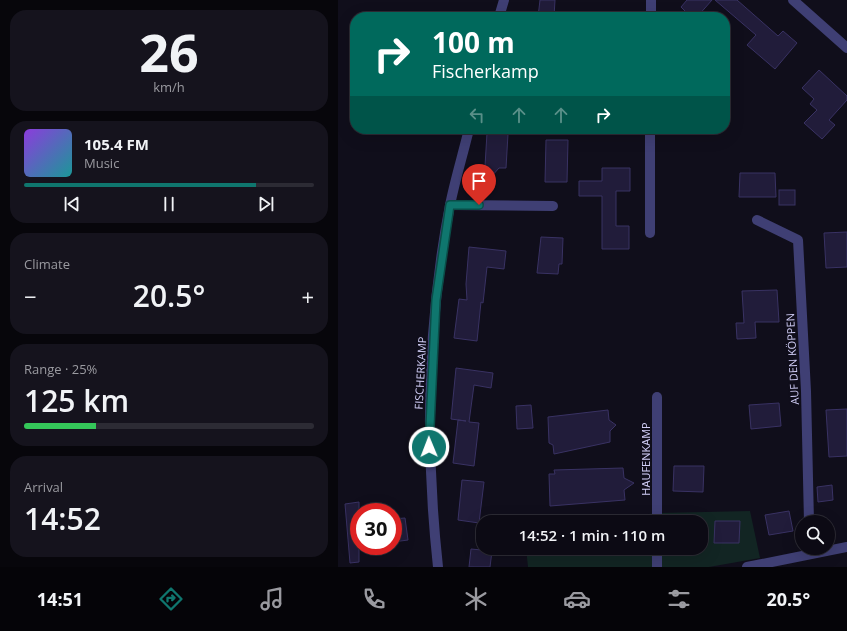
<!DOCTYPE html>
<meta charset="utf-8">
<style>
:root{--surface:#0c0a14;--page:#15131d;--text:#f1f3f6;--muted:#9a9aa0;--line:#2c2b34;--accent:#0f766e}
body{margin:0;font-family:"Open Sans",sans-serif;background:var(--page);color:var(--text);height:100vh;display:flex;flex-direction:column;font-size:15px;white-space:nowrap}
*{box-sizing:border-box;margin:0}
p{font-size:13px;color:var(--muted)}
.icon{flex:none;width:22px;height:22px;fill:none;stroke:currentColor;stroke-width:2;stroke-linecap:round;stroke-linejoin:round}
.map{position:relative;flex:1;overflow:hidden}
.side{display:flex;flex-direction:column;gap:10px;padding:10px;background:#07060b;width:338px}
.side>*{flex:none}
.hud{position:absolute;left:12px;top:12px;width:380px;height:122px;border-radius:16px;box-shadow:0 4px 16px #0002,0 0 0 1px var(--line);background:#00695c;color:#fff;overflow:hidden}
.fabs{position:absolute;left:457px;top:515px;display:grid;gap:8px}
.fabs a{display:grid;place-items:center;width:40px;height:40px;border-radius:50%;background:var(--surface);box-shadow:0 4px 16px #0002,0 0 0 1px var(--line);font-size:20px}
.speed{position:absolute;left:12px;top:503px;display:flex;gap:8px;font-size:20px;font-weight:700;text-align:center}
.speed>*{display:grid;place-content:center;width:52px;height:52px;border-radius:50%;background:var(--surface);box-shadow:0 4px 16px #0002,0 0 0 1px var(--line);line-height:1}
.speed .limit{border:6px solid #d22;background:#fff;color:#111}
.pin{position:absolute;display:grid;place-items:center;width:34px;height:34px;color:#fff;margin:-41px -17px;border-radius:50% 50% 50% 0;rotate:-45deg;box-shadow:0 0 4px #0007}
.pin .icon{rotate:45deg}
.me{position:absolute;width:44px;margin:-22px;rotate:359deg;stroke-linejoin:round;filter:drop-shadow(0 0 3px #0008)}
.turn{display:flex;align-items:center;gap:14px;height:84px;padding:0 16px;font-size:18px}
.turn .icon{width:52px;height:52px;stroke-width:2.5}
.turn b{display:block;font-size:28px;line-height:34px}
.lanes{display:flex;align-items:center;height:38px;padding:0 16px;background:#0003;justify-content:center;gap:20px;direction:ltr}
.lanes .off{opacity:.35}
.big{font-size:30px;font-weight:600;line-height:1.1}
.side .widget{flex:1;display:flex;flex-direction:column;justify-content:center;gap:6px;min-width:0;padding:0 14px;border-radius:16px;background:var(--page)}
.side .dial{align-items:center;gap:0}
.dial b{font-size:52px;line-height:1}
.song{display:flex;align-items:center;gap:12px}
.cover{width:48px;height:48px;border-radius:6px;background:linear-gradient(135deg,hsl(270 70% 55%),hsl(180 70% 35%))}
.played{height:4px;border-radius:2px;background:linear-gradient(90deg,var(--accent) 80%,var(--line) 80%)}
.keys{display:flex;justify-content:space-around;direction:ltr}
.heat{display:flex;justify-content:space-between;align-items:center;font-size:22px;direction:ltr}
.charge{height:6px;border-radius:3px;background:linear-gradient(90deg,#34c759 25%,var(--line) 0)}
.trip{position:absolute;left:138px;top:515px;width:232px;height:40px;border-radius:16px;background:var(--surface);box-shadow:0 4px 16px #0002,0 0 0 1px var(--line);font-weight:600;line-height:40px;text-align:center}
.menu{display:flex;height:64px;justify-content:space-around;align-items:center;background:#050408;color:var(--muted)}
.menu .icon{width:28px;height:28px}
.menu .on{color:var(--accent)}
.menu b{font-size:18px;color:var(--text)}
main{display:flex;flex:1;min-height:0}
.map>svg:first-child{display:block}
.green{fill:#122523}
.building{fill:#211c3a;stroke:#393263}
.lines{fill:none;stroke-linecap:round;stroke-linejoin:round}
.minor{stroke:#3f3f74;stroke-width:10}
.route-casing{stroke:#0a4d48;stroke-width:10}
.route{stroke:#0f766e;stroke-width:7}
.labels{text-anchor:middle;dominant-baseline:central;stroke-width:4;stroke-linejoin:round;paint-order:stroke}
.street-label{font-size:11px;fill:#d2cff8;stroke:#100e1b}
</style>
<main>
<section class="side">
<div class="widget dial"><b>26</b><p>km/h</p></div>
<div class="widget">
<div class="song"><i class="cover"></i><div><b>105.4 FM</b><p>Music</p></div></div>
<div class="played"></div>
<div class="keys"><svg class="icon" aria-label="previous" viewBox="0 0 24 24"><path d="M18 5L8 12l10 7zM5 5v14"/></svg><svg class="icon" aria-label="pause" viewBox="0 0 24 24"><path d="M8 5v14M16 5v14"/></svg><svg class="icon" aria-label="next" viewBox="0 0 24 24"><path d="M6 5l10 7-10 7zM19 5v14"/></svg></div>
</div>
<div class="widget"><p>Climate</p>
<div class="heat"><a>−</a><b class="big">20.5°</b><a>+</a></div>
</div>
<div class="widget"><p>Range · 25%</p><b class="big">125 km</b><div class="charge"></div></div>
<div class="widget"><p>Arrival</p><b class="big">14:52</b></div>
</section>
<div class="map">
<svg width="509" height="567" viewBox="0 0 509 567">
<rect width="100%" height="100%" fill="#100e1b"/>
<path class="green" d="M412,511L422,558L371,567H190L188,548H363V522H227L321,513Z"/>
<g class="building">
<path d="M202,0H217L216,17H200Z"/>
<path d="M349,0H374L359,17H353L343,7Z"/>
<path d="M377,0H399L440,36L445,31L459,43L437,69L409,45L418,35Z"/>
<path d="M481,70L509,96V100L491,120L497,125L484,139L466,123L479,110L472,104L476,99L464,88Z"/>
<path d="M149,133L170,134L168,168H161L137,195L134,193L147,166Z"/>
<path d="M208,140H230L229,182H207Z"/>
<path d="M264,168H292V191H278V226H291V249H264V196H241V181H264Z"/>
<path d="M402,173H437L438,197H401Z"/>
<rect x="441" y="190" width="16" height="15"/>
<path d="M509,232V267L488,268L486,233Z"/>
<path d="M203,237L225,238L224,264H221L220,274L199,273Z"/>
<path d="M131,247L168,251L166,269L149,267L145,303L143,302L139,341L116,338L121,299L129,300L128,284Z"/>
<path d="M439,290L441,322H417L418,338L399,339L398,323H406L404,291Z"/>
<path d="M118,368L155,373L153,388L136,385L131,422L141,423L136,466L115,463L120,420L128,421L113,419Z"/>
<path d="M441,403L443,426L413,429L411,405Z"/>
<path d="M193,405L195,428L179,429L178,406Z"/>
<path d="M509,409V456L491,457L488,410Z"/>
<path d="M270,410L271,420L278,425L272,431V442L216,454L215,445L211,443L210,417Z"/>
<path d="M336,466H366L365,492L335,491Z"/>
<path d="M285,468L286,478L296,483L286,490L287,500L212,506L211,474H217L216,470Z"/>
<path d="M124,480L146,482L141,523L120,520Z"/>
<path d="M494,485L495,500L480,502L479,487Z"/>
<path d="M21,502V562L12,563L7,504Z"/>
<path d="M451,511L455,531L431,535L427,515Z"/>
<path d="M67,518L70,540L55,542V519Z"/>
<path d="M377,521H402L401,543H376Z"/>
<path d="M133,549L154,551L152,567H131Z"/>
</g>
<g class="lines">
<g class="minor">
<path d="M455,0L509,48"/>
<path d="M161,17L166,0"/>
<path d="M313,17V0"/>
<path d="M112,205L215,206"/>
<path d="M419,220L460,240L468,391L471,522"/>
<path d="M312,233V129"/>
<path d="M319,522V397"/>
<path d="M100,567C87,447 89,324 112,205C117,180 125,154 131,129"/>
<path d="M319,567V548"/>
<path d="M409,567L509,547"/>
</g>
</g>
<g class="lines">
<defs>
<path id="route" d="M91,447L98,300L112,205H141"/>
</defs>
<use href="#route" class="route-casing"/>
<use href="#route" class="route"/>
</g>
<g class="labels">
<g class="street-label">
<text transform="translate(454 359) rotate(-93)">AUF DEN KÖPPEN</text>
<text transform="translate(82 373) rotate(-87)">FISCHERKAMP</text>
<text transform="translate(307 459) rotate(-90)">HAUFENKAMP</text>
</g>
</g>
</svg>
<div class="fabs">
<a><svg class="icon" aria-label="search" viewBox="0 0 24 24"><circle cx="10" cy="10" r="6"/><path d="M15 15l6 6"/></svg></a>
</div>
<div class="speed"><div class="limit">30</div></div>
<div class="pin" style="left:141px;top:205px;background:#d93025"><svg class="icon" aria-label="arrive" viewBox="0 0 24 24"><path d="M6 21V4h12l-3 4 3 4H6"/></svg></div>
<svg class="me" style="left:91px;top:447px" viewBox="-20 -20 40 40"><circle r="17" fill="#0f766e" stroke="#fff" stroke-width="3"/><path d="M0-11L8 9 0 5-8 9z" fill="#fff"/></svg>
<div class="trip">14:52 · 1 min · 110 m</div>
<div class="hud">
<div class="turn"><svg class="icon" aria-label="right" viewBox="0 0 24 24"><path d="M7 20v-9h11M14 6l5 5-5 5"/></svg><div><b>100 m</b>Fischerkamp</div></div>
<div class="lanes"><svg class="icon off" aria-label="left" viewBox="0 0 24 24"><path d="M17 20v-9H6M10 6l-5 5 5 5"/></svg><svg class="icon off" aria-label="ahead" viewBox="0 0 24 24"><path d="M12 20V5M6 11l6-6 6 6"/></svg><svg class="icon off" aria-label="ahead" viewBox="0 0 24 24"><path d="M12 20V5M6 11l6-6 6 6"/></svg><svg class="icon" aria-label="right" viewBox="0 0 24 24"><path d="M7 20v-9h11M14 6l5 5-5 5"/></svg></div>
</div>
</div>
</main>
<nav class="menu">
<b>14:51</b>
<svg class="icon on" aria-label="directions" viewBox="0 0 24 24"><path d="M12 3l9 9-9 9-9-9zM9 14v-3h6M13 9l2 2-2 2"/></svg>
<svg class="icon" aria-label="music" viewBox="0 0 24 24"><path d="M9 18V5l10-2v13"/><circle cx="6" cy="18" r="3"/><circle cx="16" cy="16" r="3"/></svg>
<svg class="icon" aria-label="phone" viewBox="0 0 24 24"><path d="M5 4h4l2 5-3 2q2 4 5 5l2-3 5 2v4C11 20 4 13 5 4z"/></svg>
<svg class="icon" aria-label="climate" viewBox="0 0 24 24"><path d="M12 3v18M4 7l16 10M4 17L20 7"/></svg>
<svg class="icon" aria-label="car" viewBox="0 0 24 24"><path d="M5 17H2v-5l4-1 3-4h7l3 4 3 1v5h-3M9 17h6M6 11h13"/><circle cx="7" cy="17" r="2"/><circle cx="17" cy="17" r="2"/></svg>
<svg class="icon" aria-label="filters" viewBox="0 0 24 24"><path d="M4 7h16M4 17h16"/><circle cx="9" cy="7" r="2"/><circle cx="15" cy="17" r="2"/></svg>
<b>20.5°</b>
</nav>
